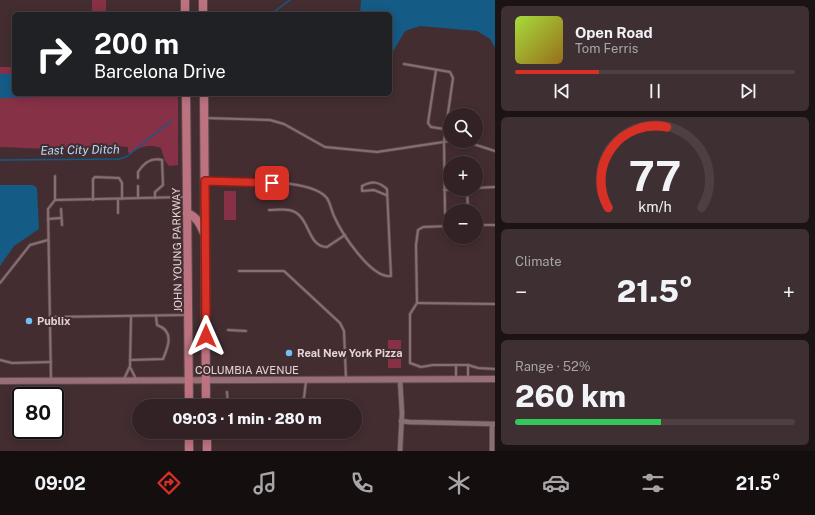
<!DOCTYPE html>
<meta charset="utf-8">
<style>
:root{--surface:#322225;--page:#3d2f32;--text:#f1f3f6;--muted:#a8a4a7;--line:#4d3f42;--accent:#d93025}
body{margin:0;font-family:"Public Sans",sans-serif;background:var(--page);color:var(--text);height:100vh;display:flex;flex-direction:column;font-size:15px;white-space:nowrap}
*{box-sizing:border-box;margin:0}
p{font-size:13px;color:var(--muted)}
.icon{flex:none;width:22px;height:22px;fill:none;stroke:currentColor;stroke-width:2;stroke-linecap:round;stroke-linejoin:round}
.map{position:relative;flex:1;overflow:hidden}
.drawer{display:flex;flex-direction:column;gap:6px;padding:6px;background:#1c1314;width:320px}
.drawer>*{flex:none}
.top-card{position:absolute;left:12px;top:12px;width:380px;height:84px;border-radius:6px;box-shadow:0 2px 10px #0003,0 0 0 1px var(--line);background:#202124;color:#fff;overflow:hidden}
.buttons{position:absolute;left:443px;top:108px;display:grid;gap:8px}
.buttons a{display:grid;place-items:center;width:40px;height:40px;border-radius:50%;background:var(--surface);box-shadow:0 2px 10px #0003,0 0 0 1px var(--line);font-size:20px}
.speed{position:absolute;left:12px;top:387px;display:flex;gap:8px;font-size:20px;font-weight:700;text-align:center}
.speed>*{display:grid;place-content:center;width:52px;height:52px;border-radius:50%;background:var(--surface);box-shadow:0 2px 10px #0003,0 0 0 1px var(--line);line-height:1}
.speed .limit{border:2px solid #111;border-radius:6px;background:#fff;color:#111}
.pin{position:absolute;display:grid;place-items:center;width:34px;height:34px;color:#fff;margin:-17px;border-radius:8px;box-shadow:0 2px 6px #0006}
.me{position:absolute;width:44px;margin:-22px;rotate:0deg;stroke-linejoin:round;filter:drop-shadow(0 0 3px #0008)}
.turn{display:flex;align-items:center;gap:14px;height:84px;padding:0 16px;font-size:18px}
.turn .icon{width:52px;height:52px;stroke-width:2.5}
.turn b{display:block;font-size:28px;line-height:34px}
.big{font-size:30px;font-weight:800;line-height:1.1}
.drawer .widget{flex:1;display:flex;flex-direction:column;justify-content:center;gap:6px;min-width:0;padding:0 14px;border-radius:6px;background:var(--page)}
.drawer .dial{align-items:center;gap:0}
.dial svg{height:104px;overflow:visible;fill:none;stroke:var(--line);stroke-width:7;stroke-linecap:round;text-anchor:middle}
.dial text{fill:var(--text);stroke:none}
.song{display:flex;align-items:center;gap:12px}
.cover{width:48px;height:48px;border-radius:6px;background:linear-gradient(135deg,hsl(80 70% 55%),hsl(40 70% 35%))}
.played{height:4px;border-radius:2px;background:linear-gradient(90deg,var(--accent) 30%,var(--line) 30%)}
.keys{display:flex;justify-content:space-around;direction:ltr}
.heat{display:flex;justify-content:space-between;align-items:center;font-size:22px;direction:ltr}
.charge{height:6px;border-radius:3px;background:linear-gradient(90deg,#34c759 52%,var(--line) 0)}
.trip{position:absolute;left:132px;top:399px;width:230px;height:40px;border-radius:20px;background:var(--surface);box-shadow:0 2px 10px #0003,0 0 0 1px var(--line);font-weight:800;line-height:40px;text-align:center}
.tab-bar{display:flex;height:64px;justify-content:space-around;align-items:center;background:#140e0f;color:var(--muted)}
.tab-bar .icon{width:28px;height:28px}
.tab-bar .current{color:var(--accent)}
.tab-bar b{font-size:18px;color:var(--text)}
main{display:flex;flex:1;min-height:0}
.map>svg:first-child{display:block}
.green{fill:#863146}
.water{fill:#145b86}
.lines{fill:none;stroke-linecap:round;stroke-linejoin:round}
.stream{stroke:#145b86;stroke-width:1.5}
.lane-casing{stroke:#5d4a4e;stroke-width:3.5}
.street-casing{stroke:#5d4a4e;stroke-width:6}
.secondary-casing{stroke:#5d4a4e;stroke-width:8}
.highway-casing{stroke:#5d4a4e;stroke-width:10}
.lane{stroke:#886e72;stroke-width:2}
.street{stroke:#886e72;stroke-width:4.5}
.secondary{stroke:#986f76;stroke-width:6}
.highway{stroke:#bd7280;stroke-width:8}
.route-casing{stroke:#8d1f18;stroke-width:10}
.route{stroke:#d93025;stroke-width:7}
.poi-dot{fill:#74c0f6;stroke:#432d31;stroke-width:1.5}
.labels{text-anchor:middle;dominant-baseline:central;stroke-width:4;stroke-linejoin:round;paint-order:stroke}
.street-label{font-size:11px;fill:#e3d4d6;stroke:#432d31}
.poi-label{font-size:11px;font-weight:bold;fill:#e3d4d6;stroke:#432d31;text-anchor:start}
.water-label{font-size:12px;font-style:italic;fill:#b1daf8;stroke:#432d31}
</style>
<main>
<div class="map">
<svg width="495" height="451" viewBox="0 0 495 451">
<rect width="100%" height="100%" fill="#432d31"/>
<g class="green">
<rect x="92" y="0" width="14" height="14"/>
<path d="M0,67H14V94H178V165L169,166L165,161L161,148C149,144 141,146 130,154L128,152V147L110,146L48,149L0,147Z"/>
<rect x="224" y="191" width="12" height="29"/>
<rect x="388" y="340" width="13" height="28"/>
</g>
<g class="water">
<path d="M361,0H495V48L490,39L477,31L420,26L405,31L394,50L390,52V14H360Z"/>
<path d="M0,74H14V94H48L43,97L0,98Z"/>
<path d="M0,185H33L37,188L39,229L14,246L0,266Z"/>
</g>
<g class="lines">
<g class="stream">
<path d="M271,14L290,0"/>
<path d="M0,160L119,159L126,157L171,121"/>
</g>
<defs>
<g id="lane">
<path d="M404,64L450,72L453,78L444,141L445,213H450"/>
<path d="M436,70L428,123L431,127L444,129"/>
<path d="M205,118L270,120L284,124L325,147L377,152L450,141"/>
<path d="M464,141L495,151"/>
<path d="M55,176V200"/>
<path d="M138,178V172C144,163 151,157 162,160L163,185L155,192V198"/>
<path d="M206,181C234,182 308,177 326,197C330,201 331,210 334,216C341,232 371,279 391,276L387,189C378,181 372,181 362,186V191L374,190L386,195"/>
<path d="M138,186V198"/>
<path d="M476,188L495,187"/>
<path d="M467,189L468,211"/>
<path d="M444,190L462,189"/>
<path d="M118,199V213"/>
<path d="M93,200V179L95,177L119,178L122,183V199"/>
<path d="M61,209L62,225"/>
<path d="M269,210C275,210 283,209 289,210C311,214 306,247 327,247L345,235"/>
<path d="M48,219L61,218"/>
<path d="M476,225H495"/>
<path d="M450,226L423,227L418,230L416,245L417,303L410,314V363L421,367L433,365H468L478,368L495,369"/>
<path d="M239,271H284L340,323L344,331L346,379"/>
<path d="M0,283L30,245L48,240"/>
<path d="M417,303L495,304"/>
<path d="M51,317L186,315"/>
<path d="M228,330L246,331"/>
<path d="M0,360L12,363L51,362"/>
<path d="M130,360L163,359C169,345 174,331 157,325L156,316"/>
<path d="M130,367L136,379"/>
<path d="M456,378V365"/>
<path d="M468,378V365"/>
<path d="M124,379L130,366L131,317"/>
<path d="M51,380L48,209L55,200L185,197"/>
<path d="M227,392L228,406"/>
<path d="M293,406L304,398L306,381"/>
</g>
<g id="street">
<path d="M400,380L402,413L400,451"/>
<path d="M401,421L409,422L495,424"/>
<path d="M492,451V424"/>
</g>
<path id="secondary" d="M0,381L495,379"/>
<g id="highway">
<path d="M185,0V14"/>
<path d="M203,0V14"/>
<path d="M186,94L189,406"/>
<path d="M204,94L206,406"/>
<path d="M187,213C197,217 200,224 204,233"/>
<path d="M207,432V451"/>
<path d="M189,451V432"/>
</g>
</defs>
<use href="#lane" class="lane-casing"/>
<use href="#street" class="street-casing"/>
<use href="#secondary" class="secondary-casing"/>
<use href="#highway" class="highway-casing"/>
<use href="#lane" class="lane"/>
<use href="#street" class="street"/>
<use href="#secondary" class="secondary"/>
<use href="#highway" class="highway"/>
</g>
<g class="lines">
<defs>
<path id="route" d="M206,336L205,181L272,183"/>
</defs>
<use href="#route" class="route-casing"/>
<use href="#route" class="route"/>
</g>
<g class="poi-dot">
<circle cx="29" cy="321" r="4"/>
<circle cx="289" cy="353" r="4"/>
</g>
<g class="labels">
<g class="street-label">
<text transform="translate(177 250) rotate(-91)">JOHN YOUNG PARKWAY</text>
<text x="247" y="370">COLUMBIA AVENUE</text>
</g>
<g class="poi-label">
<text x="37" y="321">Publix</text>
<text x="297" y="353">Real New York Pizza</text>
</g>
<g class="water-label">
<text transform="translate(80 150) rotate(-1)">East City Ditch</text>
</g>
</g>
</svg>
<div class="buttons">
<a><svg class="icon" aria-label="search" viewBox="0 0 24 24"><circle cx="10" cy="10" r="6"/><path d="M15 15l6 6"/></svg></a>
<a>+</a>
<a>−</a>
</div>
<div class="speed"><div class="limit">80</div></div>
<div class="pin" style="left:272px;top:183px;background:#d93025"><svg class="icon" aria-label="arrive" viewBox="0 0 24 24"><path d="M6 21V4h12l-3 4 3 4H6"/></svg></div>
<svg class="me" style="left:206px;top:336px" viewBox="-20 -20 40 40"><path d="M0-17L14 15 0 8-14 15z" fill="#d93025" stroke="#fff" stroke-width="4"/></svg>
<div class="trip">09:03 · 1 min · 280 m</div>
<div class="top-card">
<div class="turn"><svg class="icon" aria-label="right" viewBox="0 0 24 24"><path d="M7 20v-9h11M14 6l5 5-5 5"/></svg><div><b>200 m</b>Barcelona Drive</div></div>
</div>
</div>
<section class="drawer">
<div class="widget">
<div class="song"><i class="cover"></i><div><b>Open Road</b><p>Tom Ferris</p></div></div>
<div class="played"></div>
<div class="keys"><svg class="icon" aria-label="previous" viewBox="0 0 24 24"><path d="M18 5L8 12l10 7zM5 5v14"/></svg><svg class="icon" aria-label="pause" viewBox="0 0 24 24"><path d="M8 5v14M16 5v14"/></svg><svg class="icon" aria-label="next" viewBox="0 0 24 24"><path d="M6 5l10 7-10 7zM19 5v14"/></svg></div>
</div>
<div class="widget dial"><svg viewBox="0 0 100 80">
<path d="M14 69A42 42 0 1 1 86 69"/>
<path d="M14 69A42 42 0 0 1 59 7" stroke="#d93025"/>
<text x="50" y="56" font-size="32" font-weight="700">77</text>
<text x="50" y="72" font-size="11">km/h</text>
</svg></div>
<div class="widget"><p>Climate</p>
<div class="heat"><a>−</a><b class="big">21.5°</b><a>+</a></div>
</div>
<div class="widget"><p>Range · 52%</p><b class="big">260 km</b><div class="charge"></div></div>
</section>
</main>
<nav class="tab-bar">
<b>09:02</b>
<svg class="icon current" aria-label="directions" viewBox="0 0 24 24"><path d="M12 3l9 9-9 9-9-9zM9 14v-3h6M13 9l2 2-2 2"/></svg>
<svg class="icon" aria-label="music" viewBox="0 0 24 24"><path d="M9 18V5l10-2v13"/><circle cx="6" cy="18" r="3"/><circle cx="16" cy="16" r="3"/></svg>
<svg class="icon" aria-label="phone" viewBox="0 0 24 24"><path d="M5 4h4l2 5-3 2q2 4 5 5l2-3 5 2v4C11 20 4 13 5 4z"/></svg>
<svg class="icon" aria-label="climate" viewBox="0 0 24 24"><path d="M12 3v18M4 7l16 10M4 17L20 7"/></svg>
<svg class="icon" aria-label="car" viewBox="0 0 24 24"><path d="M5 17H2v-5l4-1 3-4h7l3 4 3 1v5h-3M9 17h6M6 11h13"/><circle cx="7" cy="17" r="2"/><circle cx="17" cy="17" r="2"/></svg>
<svg class="icon" aria-label="filters" viewBox="0 0 24 24"><path d="M4 7h16M4 17h16"/><circle cx="9" cy="7" r="2"/><circle cx="15" cy="17" r="2"/></svg>
<b>21.5°</b>
</nav>
